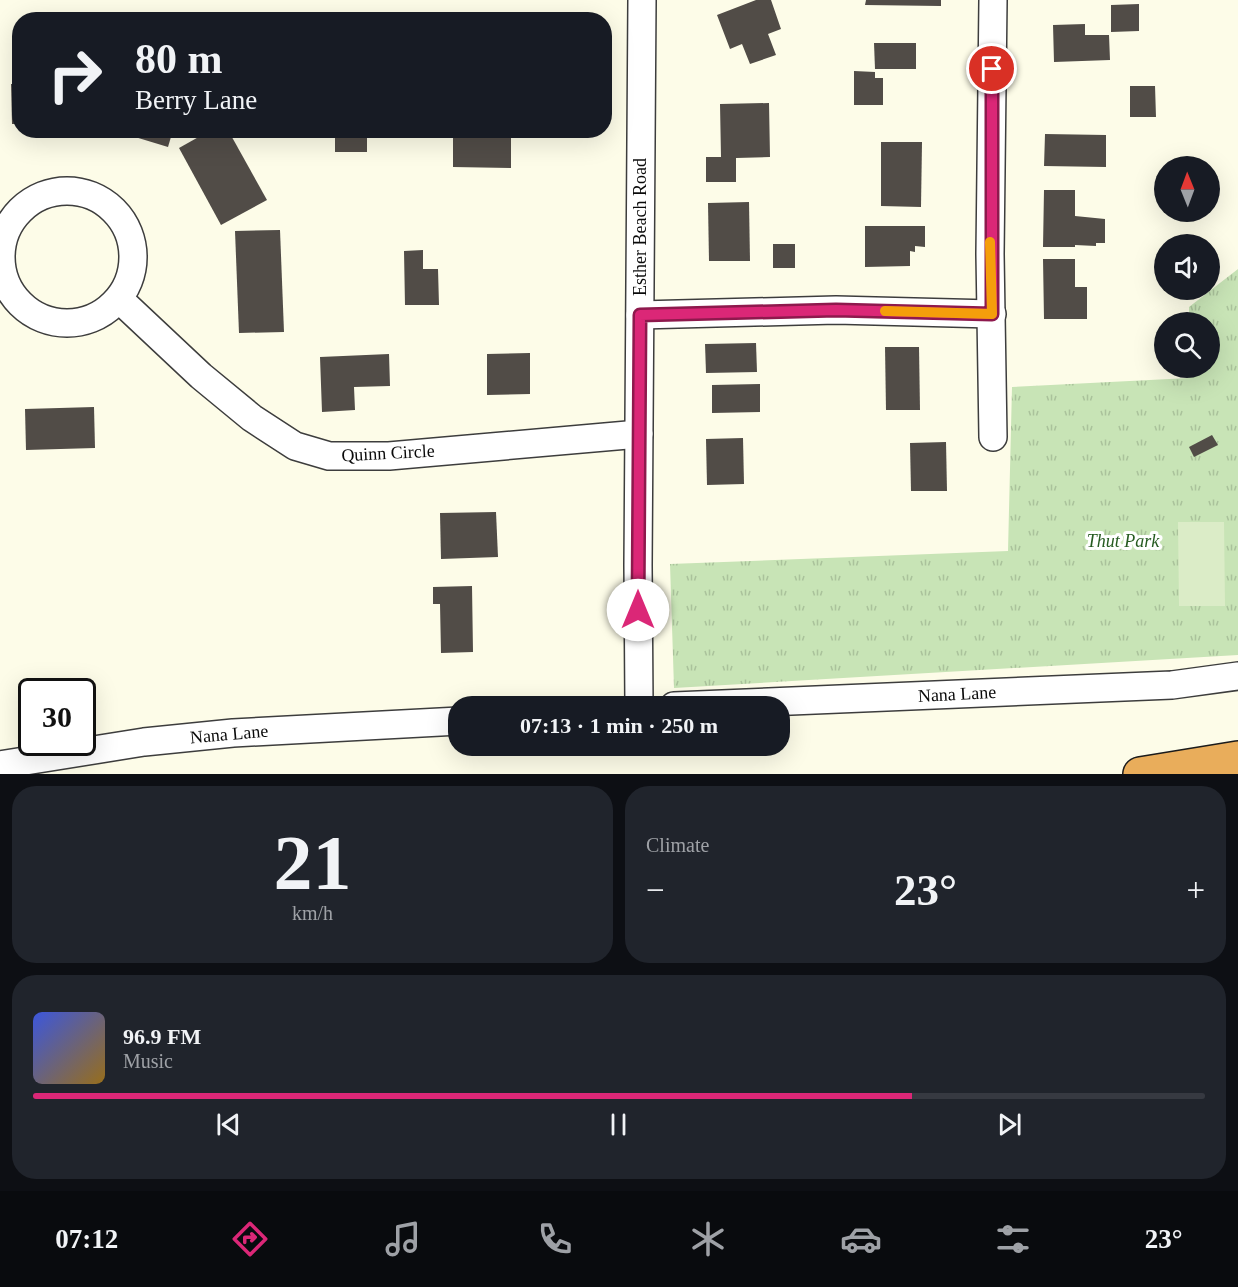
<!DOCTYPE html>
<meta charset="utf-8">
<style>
:root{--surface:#171b24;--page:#20242c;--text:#f1f3f6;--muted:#9ea1a6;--line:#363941;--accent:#db2777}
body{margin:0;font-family:"Times New Roman",serif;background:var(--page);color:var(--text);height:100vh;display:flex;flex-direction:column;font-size:22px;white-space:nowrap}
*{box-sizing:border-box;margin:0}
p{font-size:20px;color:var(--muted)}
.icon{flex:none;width:33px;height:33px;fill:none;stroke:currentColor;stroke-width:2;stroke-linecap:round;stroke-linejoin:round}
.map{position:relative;height:774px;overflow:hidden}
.drawer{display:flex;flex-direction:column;gap:12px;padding:12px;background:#0d0f14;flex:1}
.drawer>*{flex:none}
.top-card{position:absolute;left:12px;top:12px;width:600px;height:126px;border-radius:24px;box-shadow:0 6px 24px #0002;background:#171b24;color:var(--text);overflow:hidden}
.needle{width:39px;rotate:359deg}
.buttons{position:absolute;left:1154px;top:156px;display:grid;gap:12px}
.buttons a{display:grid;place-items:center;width:66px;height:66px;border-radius:50%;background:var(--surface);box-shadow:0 6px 24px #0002;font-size:30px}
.speed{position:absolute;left:18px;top:678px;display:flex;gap:12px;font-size:30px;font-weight:700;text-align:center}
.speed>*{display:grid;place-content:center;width:78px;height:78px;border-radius:50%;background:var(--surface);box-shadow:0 6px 24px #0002;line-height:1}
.speed .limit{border:3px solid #111;border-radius:9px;background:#fff;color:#111}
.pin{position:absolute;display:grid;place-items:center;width:51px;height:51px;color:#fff;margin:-26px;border:3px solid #fff;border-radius:50%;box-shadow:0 2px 6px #0007}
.me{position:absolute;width:66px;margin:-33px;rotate:0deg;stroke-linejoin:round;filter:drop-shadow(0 0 4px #0008)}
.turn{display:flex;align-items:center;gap:21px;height:126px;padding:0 24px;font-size:27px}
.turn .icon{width:78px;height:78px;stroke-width:2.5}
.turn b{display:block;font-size:42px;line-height:51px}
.big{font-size:45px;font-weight:800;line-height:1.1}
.drawer .card{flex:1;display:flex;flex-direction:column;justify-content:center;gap:9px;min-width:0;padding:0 21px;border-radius:24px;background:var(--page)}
.drawer .dial{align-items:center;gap:0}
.dial b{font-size:78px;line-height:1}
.song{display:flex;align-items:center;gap:18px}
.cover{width:72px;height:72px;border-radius:9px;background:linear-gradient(135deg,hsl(230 70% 55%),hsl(40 70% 35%))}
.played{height:6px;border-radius:3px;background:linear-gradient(90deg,var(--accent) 75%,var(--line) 75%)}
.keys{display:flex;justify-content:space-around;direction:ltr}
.heat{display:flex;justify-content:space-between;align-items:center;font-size:33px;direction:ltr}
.drawer .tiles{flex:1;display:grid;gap:12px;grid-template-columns:1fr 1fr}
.card:last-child{grid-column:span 2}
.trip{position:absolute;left:448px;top:696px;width:342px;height:60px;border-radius:24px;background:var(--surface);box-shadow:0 6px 24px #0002;font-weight:800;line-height:60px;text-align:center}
.tabs{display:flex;height:96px;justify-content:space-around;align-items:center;background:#090b0e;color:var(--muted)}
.tabs .icon{width:42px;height:42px}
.tabs .active{color:var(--accent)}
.tabs b{font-size:27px;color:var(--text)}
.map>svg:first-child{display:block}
.park{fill:url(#park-tufts)}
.pitch{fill:#dbecc7}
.building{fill:#514c47}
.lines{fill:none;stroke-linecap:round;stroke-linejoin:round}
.minor-casing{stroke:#3d3d3d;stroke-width:30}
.highway-casing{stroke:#1b1b1b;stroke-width:36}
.minor{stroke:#fff;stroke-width:27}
.highway{stroke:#e9ad5b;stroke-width:33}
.route-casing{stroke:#8e194d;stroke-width:15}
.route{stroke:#db2777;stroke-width:10}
.slow{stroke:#f59e0b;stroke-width:10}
.labels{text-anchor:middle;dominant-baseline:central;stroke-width:6;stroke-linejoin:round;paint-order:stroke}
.street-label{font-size:18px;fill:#0a0a0a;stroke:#fff}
.park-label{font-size:18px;font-style:italic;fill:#265b21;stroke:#fff}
</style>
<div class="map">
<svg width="1238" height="774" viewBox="0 0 1238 774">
<defs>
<pattern id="park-tufts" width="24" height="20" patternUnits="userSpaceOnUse" patternTransform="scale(1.5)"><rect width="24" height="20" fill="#c8e4b6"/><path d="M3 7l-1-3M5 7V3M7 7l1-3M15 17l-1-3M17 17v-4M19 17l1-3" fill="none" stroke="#aac29b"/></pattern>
</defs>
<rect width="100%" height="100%" fill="#fdfce8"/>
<path class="park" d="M1238,269V655L674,688L670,564L1008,551L1012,387L1189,378V368H1209V322H1189V307Z"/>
<path class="pitch" d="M1178,522H1224L1225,606H1179Z"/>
<g class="building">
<path d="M756,0H771L781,29L768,34L776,55L750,64L742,44L730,49L717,15Z"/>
<path d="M866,0H941V6L865,5Z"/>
<path d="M1139,4V31L1111,32V5Z"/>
<rect x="437" y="15" width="49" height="5"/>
<path d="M1085,24V35H1109L1110,60L1054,62L1053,25Z"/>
<path d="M874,43H916V69H875Z"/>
<path d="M854,71L875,72V78H883V105H854Z"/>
<path d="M11,84H20V124H12Z"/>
<path d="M1130,86H1155L1156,117H1130Z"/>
<path d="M769,103L770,157L736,158V182H706V157H721L720,104Z"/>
<path d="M112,130H173L168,147Z"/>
<path d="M211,130H228L267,200L221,225L179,148Z"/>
<rect x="335" y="130" width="32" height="22"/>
<path d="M453,130H511V168L453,167Z"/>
<path d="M1045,134L1106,135V167L1044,166Z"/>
<path d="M881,142H922L921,207L881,206Z"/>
<path d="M1044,190H1075V216L1105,219V243H1096V246L1075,245V247H1043Z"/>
<path d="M749,202L750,261H709L708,203Z"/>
<path d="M865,226H925V247L915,246V252L910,251V266L865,267Z"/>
<path d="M280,230L284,332L239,333L235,231Z"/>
<rect x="773" y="244" width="22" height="24"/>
<path d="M423,250V269H438L439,305H405L404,251Z"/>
<path d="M1043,259H1075V287H1087V319H1044Z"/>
<path d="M756,343L757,372L706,373L705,344Z"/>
<path d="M885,347H919L920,410H886Z"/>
<path d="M530,353V394L487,395V354Z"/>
<path d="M389,354L390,386L354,387L355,410L322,412L320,357Z"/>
<path d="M760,384V412L712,413V385Z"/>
<path d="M94,407L95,448L26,450L25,409Z"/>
<path d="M1212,435L1218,445L1194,457L1189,447Z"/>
<path d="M743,438L744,484L707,485L706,439Z"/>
<path d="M946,442L947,491H911L910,443Z"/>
<path d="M496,512L498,557L441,559L440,513Z"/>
<path d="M472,586L473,652L441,653L440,604H433V587Z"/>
</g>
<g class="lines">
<defs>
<g id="minor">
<path d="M993,0L990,254L993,437"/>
<circle cx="67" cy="257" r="66"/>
<path d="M119,299L201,376L252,418L295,446L329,456H389L639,434"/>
<path d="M640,315L836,310L992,314"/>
<path d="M639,706L638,565L642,0"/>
<path d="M674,706L1172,685L1238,676"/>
<path d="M0,765L144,742L233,733L459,721"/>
</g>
<path id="highway" d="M1140,774L1238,758"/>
</defs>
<use href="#minor" class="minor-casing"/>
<use href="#highway" class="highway-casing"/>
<use href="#minor" class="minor"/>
<use href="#highway" class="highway"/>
</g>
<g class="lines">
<defs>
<path id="route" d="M638,610L640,315L836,310L992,314V69"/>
</defs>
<use href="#route" class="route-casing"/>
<use href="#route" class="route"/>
<path class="slow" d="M885,311L992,314L990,242"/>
</g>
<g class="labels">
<g class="street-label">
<text transform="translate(640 227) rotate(-90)">Esther Beach Road</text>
<text transform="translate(388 453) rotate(-3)">Quinn Circle</text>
<text transform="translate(957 694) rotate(-3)">Nana Lane</text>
<text transform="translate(229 734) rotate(-5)">Nana Lane</text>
</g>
<g class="park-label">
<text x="1123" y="541">Thut Park</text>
</g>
</g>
</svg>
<div class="buttons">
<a><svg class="needle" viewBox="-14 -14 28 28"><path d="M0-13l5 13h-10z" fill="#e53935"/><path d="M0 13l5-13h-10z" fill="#9ea1a6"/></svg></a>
<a><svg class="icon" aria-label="sound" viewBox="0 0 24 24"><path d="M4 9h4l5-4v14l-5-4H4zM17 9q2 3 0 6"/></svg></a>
<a><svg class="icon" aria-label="search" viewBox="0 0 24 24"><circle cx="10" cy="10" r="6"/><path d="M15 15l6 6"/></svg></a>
</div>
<div class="speed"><div class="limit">30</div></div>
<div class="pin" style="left:992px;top:69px;background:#d93025"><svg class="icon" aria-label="arrive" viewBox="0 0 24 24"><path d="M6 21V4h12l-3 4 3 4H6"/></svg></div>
<svg class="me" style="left:638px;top:610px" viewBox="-20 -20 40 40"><circle r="19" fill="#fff"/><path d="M0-13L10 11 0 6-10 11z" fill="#db2777"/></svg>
<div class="trip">07:13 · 1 min · 250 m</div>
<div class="top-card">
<div class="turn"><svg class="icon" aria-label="right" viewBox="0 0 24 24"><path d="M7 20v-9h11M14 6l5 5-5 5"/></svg><div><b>80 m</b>Berry Lane</div></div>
</div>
</div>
<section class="drawer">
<div class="tiles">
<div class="card dial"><b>21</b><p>km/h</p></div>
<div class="card"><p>Climate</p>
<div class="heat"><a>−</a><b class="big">23°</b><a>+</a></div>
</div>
<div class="card">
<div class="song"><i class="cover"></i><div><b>96.9 FM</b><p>Music</p></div></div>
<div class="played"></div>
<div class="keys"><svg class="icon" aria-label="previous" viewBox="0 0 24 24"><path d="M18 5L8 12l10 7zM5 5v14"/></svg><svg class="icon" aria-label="pause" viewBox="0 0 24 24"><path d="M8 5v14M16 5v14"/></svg><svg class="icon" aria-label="next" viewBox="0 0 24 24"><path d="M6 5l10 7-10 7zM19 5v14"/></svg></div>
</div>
</div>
</section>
<nav class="tabs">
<b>07:12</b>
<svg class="icon active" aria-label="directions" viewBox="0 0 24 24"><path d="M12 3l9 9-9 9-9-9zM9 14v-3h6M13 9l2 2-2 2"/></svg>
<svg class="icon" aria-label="music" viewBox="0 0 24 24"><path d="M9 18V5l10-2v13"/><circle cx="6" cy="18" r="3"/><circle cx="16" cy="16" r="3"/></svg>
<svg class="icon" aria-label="phone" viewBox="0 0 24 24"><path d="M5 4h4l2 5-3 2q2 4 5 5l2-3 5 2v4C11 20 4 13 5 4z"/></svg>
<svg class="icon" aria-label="climate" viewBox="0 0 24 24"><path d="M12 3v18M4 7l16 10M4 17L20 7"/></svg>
<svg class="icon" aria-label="car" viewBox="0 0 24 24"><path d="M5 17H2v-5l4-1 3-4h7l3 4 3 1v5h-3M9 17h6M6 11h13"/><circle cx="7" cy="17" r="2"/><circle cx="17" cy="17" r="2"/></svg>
<svg class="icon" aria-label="filters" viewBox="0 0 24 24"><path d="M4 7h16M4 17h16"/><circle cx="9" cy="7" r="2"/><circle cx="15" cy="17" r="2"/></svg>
<b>23°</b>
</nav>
